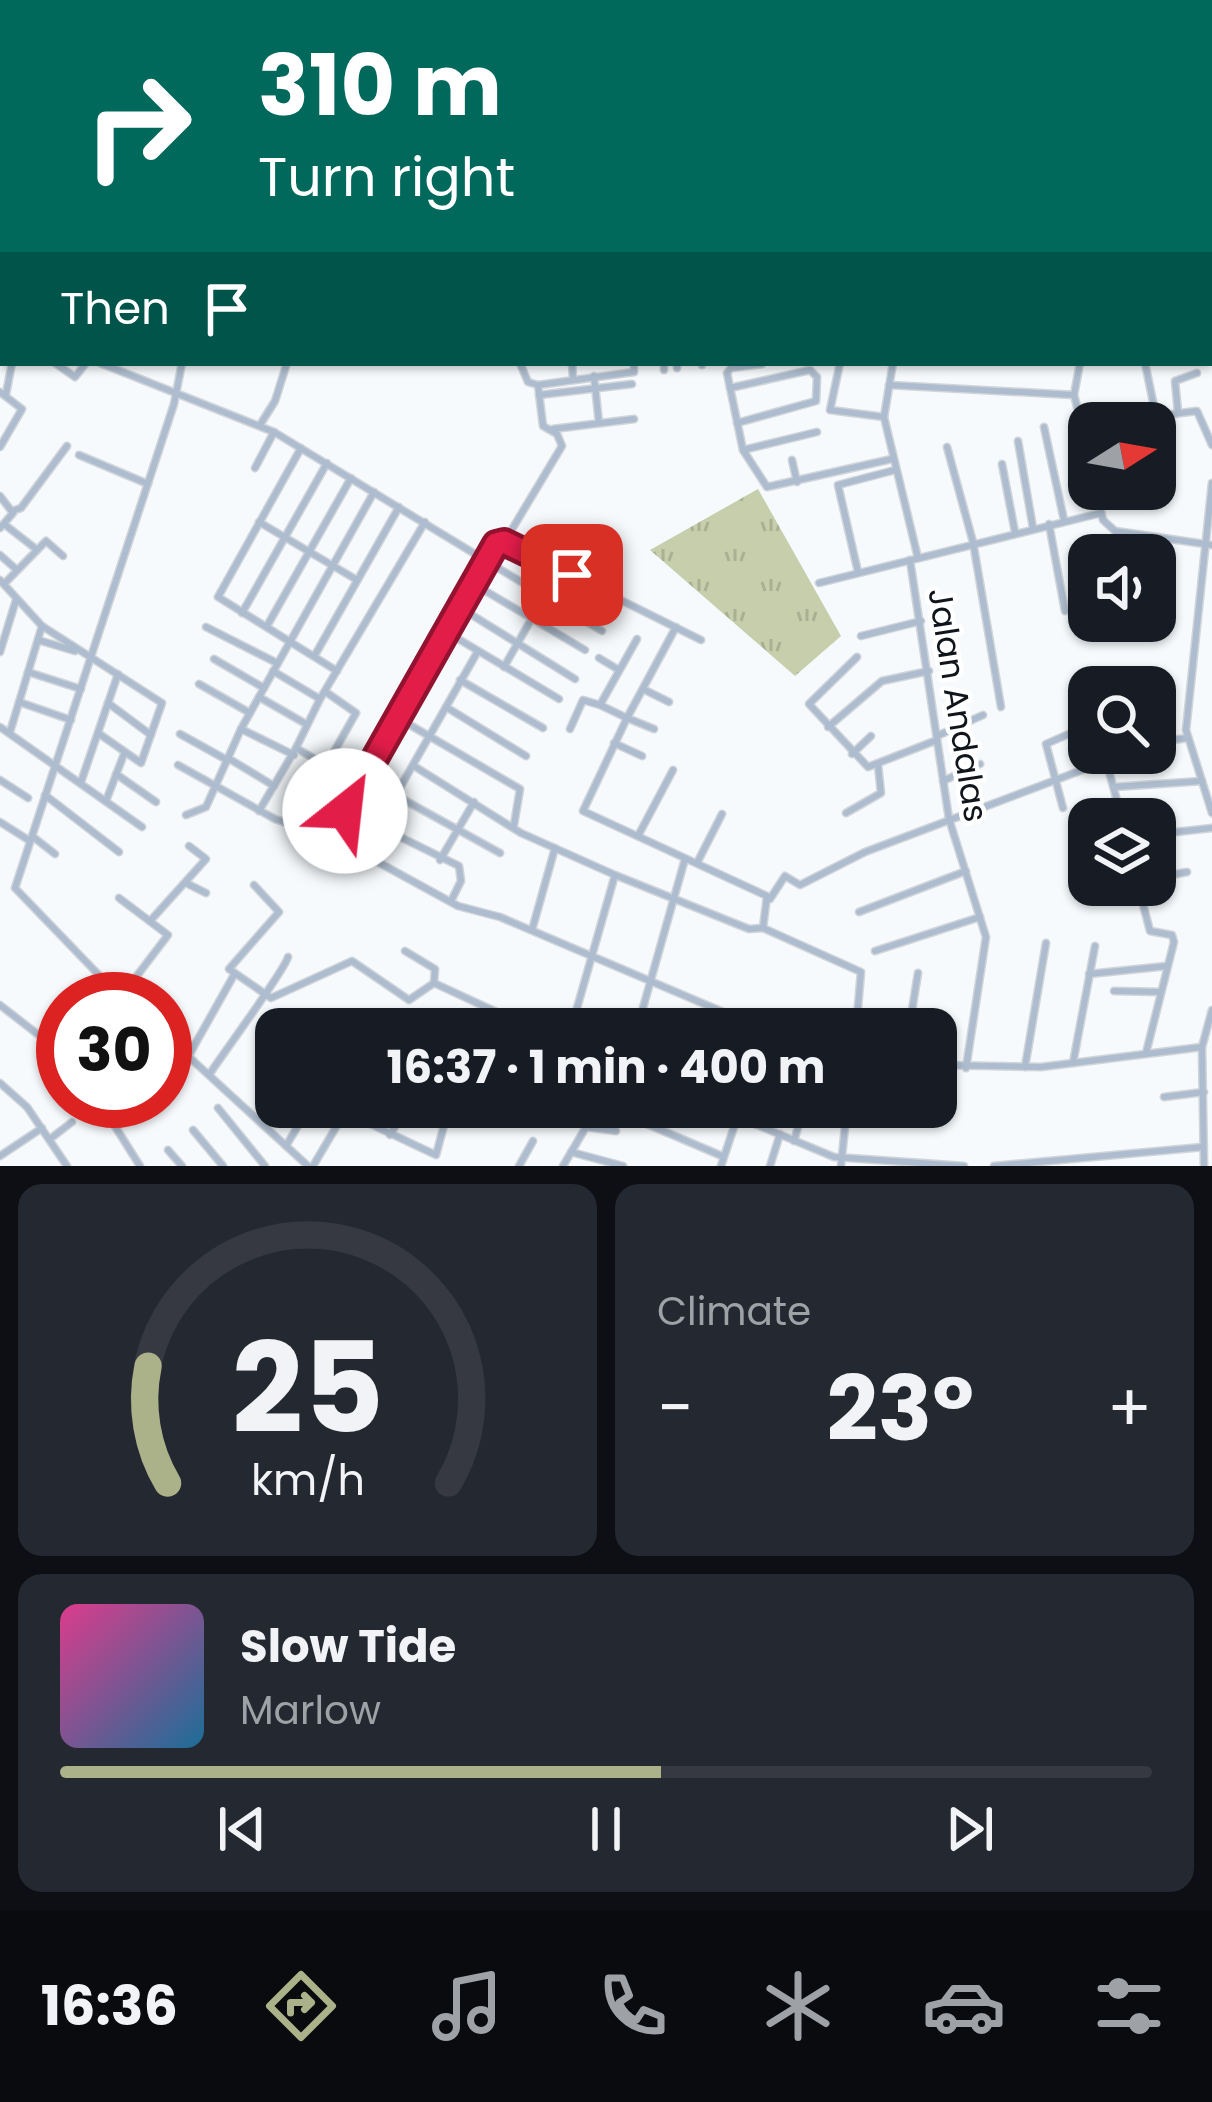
<!DOCTYPE html>
<meta charset="utf-8">
<style>
:root{--surface:#171b24;--page:#242831;--text:#f1f3f6;--muted:#9ea1a6;--line:#363941;--accent:#abb188}
body{margin:0;font-family:Poppins,sans-serif;background:var(--page);color:var(--text);height:100vh;display:flex;flex-direction:column;font-size:45px;white-space:nowrap}
*{box-sizing:border-box;margin:0}
p{font-size:39px;color:var(--muted)}
.icon{flex:none;width:66px;height:66px;fill:none;stroke:currentColor;stroke-width:2;stroke-linecap:round;stroke-linejoin:round}
.map{position:relative;height:1166px;overflow:hidden}
.panel{display:flex;flex-direction:column;gap:18px;padding:18px;background:#0d0f14;flex:1}
.panel>*{flex:none}
.banner{position:absolute;left:0px;top:0px;width:1212px;height:366px;box-shadow:0 3px 9px #0004;background:#00695c;color:#fff;overflow:hidden}
.needle{width:78px;rotate:79deg}
.controls{position:absolute;left:1068px;top:402px;display:grid;gap:24px}
.controls a{display:grid;place-items:center;width:108px;height:108px;border-radius:24px;background:var(--surface);box-shadow:0 3px 9px #0004;font-size:60px}
.speed{position:absolute;left:36px;top:972px;display:flex;gap:24px;font-size:60px;font-weight:700;text-align:center}
.speed>*{display:grid;place-content:center;width:156px;height:156px;border-radius:50%;background:var(--surface);box-shadow:0 3px 9px #0004;line-height:1}
.speed .limit{border:18px solid #d22;background:#fff;color:#111}
.pin{position:absolute;display:grid;place-items:center;width:102px;height:102px;color:#fff;margin:-51px;border-radius:24px;box-shadow:0 6px 18px #0006}
.me{position:absolute;width:132px;margin:-66px;rotate:29deg;stroke-linejoin:round;filter:drop-shadow(0 0 9px #0008)}
.turn{display:flex;align-items:center;gap:42px;height:252px;padding:0 60px;font-size:54px}
.turn .icon{width:156px;height:156px;stroke-width:2.5}
.turn b{display:block;font-size:84px;line-height:102px}
.then{display:flex;align-items:center;height:114px;padding:0 60px;background:#0003;gap:24px;font-size:45px}
.big{font-size:90px;font-weight:700;line-height:1.1}
.panel .card{flex:1;display:flex;flex-direction:column;justify-content:center;gap:18px;min-width:0;padding:0 42px;border-radius:24px;background:var(--page)}
.panel .dial{align-items:center;gap:0}
.dial svg{height:312px;overflow:visible;fill:none;stroke:var(--line);stroke-width:7;stroke-linecap:round;text-anchor:middle}
.dial text{fill:var(--text);stroke:none}
.song{display:flex;align-items:center;gap:36px}
.cover{width:144px;height:144px;border-radius:18px;background:linear-gradient(135deg,hsl(330 70% 55%),hsl(200 70% 35%))}
.played{height:12px;border-radius:6px;background:linear-gradient(90deg,var(--accent) 55%,var(--line) 55%)}
.keys{display:flex;justify-content:space-around;direction:ltr}
.heat{display:flex;justify-content:space-between;align-items:center;font-size:66px;direction:ltr}
.panel .tiles{flex:1;display:grid;gap:18px;grid-template-columns:1fr 1fr}
.card:last-child{grid-column:span 2}
.trip{position:absolute;left:255px;top:1008px;width:702px;height:120px;border-radius:24px;background:var(--surface);box-shadow:0 3px 9px #0004;font-weight:700;line-height:120px;text-align:center}
.tab-bar{display:flex;height:192px;justify-content:space-around;align-items:center;background:#090b0e;color:var(--muted)}
.tab-bar .icon{width:84px;height:84px}
.tab-bar .current{color:var(--accent)}
.tab-bar b{font-size:54px;color:var(--text)}
.map>svg:first-child{display:block}
.grass{fill:url(#grass-tufts)}
.lines{fill:none;stroke-linecap:round;stroke-linejoin:round}
.stream{stroke:#98a271;stroke-width:3}
.street-casing{stroke:#d1d5d9;stroke-width:9}
.street{stroke:#adbcce;stroke-width:6}
.route-casing{stroke:#92132f;stroke-width:30}
.route{stroke:#e11d48;stroke-width:21}
.labels{text-anchor:middle;dominant-baseline:central;stroke-width:9;stroke-linejoin:round;paint-order:stroke}
.street-label{font-size:33px;fill:#0f151b;stroke:#fff}
</style>
<div class="map">
<svg width="1212" height="1166" viewBox="0 0 1212 1166">
<defs>
<pattern id="grass-tufts" width="24" height="20" patternUnits="userSpaceOnUse" patternTransform="scale(3)"><rect width="24" height="20" fill="#c6ceac"/><path d="M3 7l-1-3M5 7V3M7 7l1-3M15 17l-1-3M17 17v-4M19 17l1-3" fill="none" stroke="#a9b093"/></pattern>
</defs>
<rect width="100%" height="100%" fill="#f6fafd"/>
<path class="grass" d="M758,489L841,636L795,676L650,550Z"/>
<g class="lines">
<path class="stream" d="M264,3L265,0"/>
<defs>
<g id="street">
<path d="M259,0L260,3"/>
<path d="M1169,0L1179,3"/>
<path d="M391,3V0"/>
<path d="M454,3L455,0"/>
<path d="M513,3V0"/>
<path d="M582,3L583,0"/>
<path d="M627,3L628,0"/>
<path d="M740,3L741,0"/>
<path d="M768,3L770,0"/>
<path d="M800,3L801,0"/>
<path d="M850,3L852,0"/>
<path d="M886,3L888,0"/>
<path d="M1010,3L1012,0"/>
<path d="M1061,3L1062,0"/>
<path d="M1160,3L1161,0"/>
<path d="M1209,12L1212,13"/>
<path d="M1209,106L1212,75"/>
<path d="M1209,191H1212"/>
<path d="M0,194L3,188"/>
<path d="M0,203L3,205"/>
<path d="M1209,220L1212,229"/>
<path d="M1209,298L1212,306"/>
<path d="M0,323L3,325"/>
<path d="M0,340L3,341"/>
<path d="M55,363L75,377L86,363"/>
<path d="M100,363L274,432L602,631"/>
<path d="M520,363L528,382L538,385L634,372V363"/>
<path d="M572,363L573,378"/>
<path d="M664,363V370"/>
<path d="M677,363V368"/>
<path d="M840,363L830,410L884,417"/>
<path d="M893,363L884,417L918,558"/>
<path d="M1080,363L1074,395L1089,452"/>
<path d="M1145,363L1156,416L1197,411L1212,445"/>
<path d="M762,364L731,368L727,373L743,450L767,487L892,459"/>
<path d="M702,365V363"/>
<path d="M594,376L599,423"/>
<path d="M889,385L1074,395"/>
<path d="M730,388L810,370L817,377L816,401L737,423"/>
<path d="M0,392L22,409L0,447"/>
<path d="M6,394L12,363"/>
<path d="M539,395L632,384"/>
<path d="M1178,412L1175,381L1197,373"/>
<path d="M260,425L275,401L287,363"/>
<path d="M1044,427L1064,520"/>
<path d="M553,429L634,419"/>
<path d="M1018,441L1033,528"/>
<path d="M947,447L973,542L1001,707"/>
<path d="M301,448L218,597L337,671"/>
<path d="M743,450L817,432"/>
<path d="M79,455L148,484"/>
<path d="M792,460L797,482"/>
<path d="M1002,464L1015,532"/>
<path d="M255,468L274,432"/>
<path d="M1212,483L1186,730L1212,813"/>
<path d="M1096,489L1103,520L1115,531L1212,545"/>
<path d="M0,496L13,513L0,528"/>
<path d="M12,511L21,508L67,446"/>
<path d="M259,522L357,580"/>
<path d="M4,524L36,549"/>
<path d="M1049,524L1065,611"/>
<path d="M505,541L562,446L557,434L543,426L538,385"/>
<path d="M0,555L17,570"/>
<path d="M910,560L949,819L986,937L966,1068"/>
<path d="M858,572L838,485L895,470"/>
<path d="M0,580L42,626L162,703L141,763L98,733"/>
<path d="M472,583L585,650"/>
<path d="M819,583L1101,513"/>
<path d="M4,584L46,541L63,556"/>
<path d="M459,607L575,679"/>
<path d="M242,613L327,463"/>
<path d="M267,626L351,478"/>
<path d="M206,627L277,663"/>
<path d="M445,631L559,699"/>
<path d="M861,636L921,621"/>
<path d="M637,639L600,705L627,718L583,811L767,896L763,928L861,972L856,1029"/>
<path d="M38,640L75,651"/>
<path d="M0,652L16,600"/>
<path d="M315,655L399,507"/>
<path d="M857,657L809,704L868,767L937,740"/>
<path d="M599,658L619,670"/>
<path d="M214,659L264,688"/>
<path d="M504,667L532,618"/>
<path d="M273,671L320,699L425,522"/>
<path d="M28,672L81,689"/>
<path d="M460,680L543,728"/>
<path d="M199,684L250,713"/>
<path d="M643,689L669,702"/>
<path d="M259,697L306,724"/>
<path d="M19,702L71,720"/>
<path d="M108,703L151,735"/>
<path d="M446,707L526,756"/>
<path d="M398,718L520,789L514,825"/>
<path d="M0,727L142,827"/>
<path d="M828,727L882,681L929,671"/>
<path d="M241,729L294,755"/>
<path d="M570,729L583,700L600,705"/>
<path d="M654,729L627,718L676,627"/>
<path d="M10,732L42,626"/>
<path d="M180,734L227,760"/>
<path d="M937,736L983,715"/>
<path d="M1155,742L1188,738"/>
<path d="M614,743L642,756"/>
<path d="M296,748L320,699"/>
<path d="M1104,753L1122,819"/>
<path d="M852,754L871,736"/>
<path d="M228,758L274,786"/>
<path d="M178,765L275,819L334,838L458,906L500,917L763,1029"/>
<path d="M414,766L521,833L615,875"/>
<path d="M116,774L156,802"/>
<path d="M0,780L28,798"/>
<path d="M943,781L980,764"/>
<path d="M81,782L118,674"/>
<path d="M314,787L356,713L326,692"/>
<path d="M1114,787L1202,781"/>
<path d="M45,795L119,852"/>
<path d="M397,796L500,853"/>
<path d="M106,801L124,754"/>
<path d="M1063,808L1046,744L1071,733"/>
<path d="M259,811L296,748L359,785"/>
<path d="M846,813L881,793L878,765"/>
<path d="M186,815L206,807L241,729L374,492"/>
<path d="M0,822L30,841"/>
<path d="M378,826L459,866L461,881L451,901"/>
<path d="M1167,833L1212,828"/>
<path d="M32,836L55,854"/>
<path d="M638,836L673,770"/>
<path d="M330,837L496,544L504,542L701,640"/>
<path d="M366,856L378,826L478,651"/>
<path d="M440,860L474,802"/>
<path d="M697,863L722,814"/>
<path d="M1155,878L1187,872"/>
<path d="M186,883L206,893"/>
<path d="M254,885L279,912L229,969L271,998L352,961L409,1000L434,983L533,1029"/>
<path d="M1138,885L1150,931L1172,935L1174,942L1146,1053"/>
<path d="M119,898L168,935L120,998"/>
<path d="M770,899L785,876L800,885L865,852L1106,761"/>
<path d="M859,912L966,871"/>
<path d="M151,920L206,859L189,846"/>
<path d="M532,930L555,848"/>
<path d="M405,951L435,969L434,983"/>
<path d="M875,951L980,917"/>
<path d="M1089,974L1167,966"/>
<path d="M1114,991L1161,992"/>
<path d="M122,999L15,888L174,404L182,363"/>
<path d="M0,1005L63,1054"/>
<path d="M403,1016L427,1029"/>
<path d="M571,1029L615,875L749,929L763,928"/>
<path d="M637,1029L685,859"/>
<path d="M909,1029L918,973"/>
<path d="M165,1035L308,1166"/>
<path d="M189,1055L234,975"/>
<path d="M1073,1063L1095,946"/>
<path d="M936,1065L1041,1067L1202,1047"/>
<path d="M1025,1067L1046,943"/>
<path d="M211,1072C224,1052 285,970 288,957"/>
<path d="M0,1083L27,1107L67,1166"/>
<path d="M1164,1097L1204,1092"/>
<path d="M99,1101L140,1166"/>
<path d="M410,1107L443,1126"/>
<path d="M607,1107L722,1156"/>
<path d="M714,1107L834,1157L964,1166"/>
<path d="M218,1108L265,1166"/>
<path d="M193,1130L223,1166"/>
<path d="M390,1135L407,1107"/>
<path d="M50,1139L72,1122"/>
<path d="M794,1141L804,1107"/>
<path d="M286,1146L308,1109"/>
<path d="M168,1150L182,1166"/>
<path d="M571,1152L623,1166"/>
<path d="M0,1156L42,1128"/>
<path d="M313,1166L345,1112L436,1155L449,1107"/>
<path d="M519,1166L533,1141"/>
<path d="M563,1166L586,1127L616,1131"/>
<path d="M721,1166L737,1118"/>
<path d="M770,1166L780,1134"/>
<path d="M841,1166L847,1107"/>
<path d="M994,1166L1203,1147"/>
<path d="M1204,1166L1202,1047L1212,1010"/>
</g>
</defs>
<use href="#street" class="street-casing"/>
<use href="#street" class="street"/>
</g>
<g class="lines">
<defs>
<path id="route" d="M345,811L496,544L504,542L572,575"/>
</defs>
<use href="#route" class="route-casing"/>
<use href="#route" class="route"/>
</g>
<g class="labels">
<g class="street-label">
<text transform="translate(958 705) rotate(81)">Jalan Andalas</text>
</g>
</g>
</svg>
<div class="controls">
<a><svg class="needle" viewBox="-14 -14 28 28"><path d="M0-13l5 13h-10z" fill="#e53935"/><path d="M0 13l5-13h-10z" fill="#9ea1a6"/></svg></a>
<a><svg class="icon" aria-label="sound" viewBox="0 0 24 24"><path d="M4 9h4l5-4v14l-5-4H4zM17 9q2 3 0 6"/></svg></a>
<a><svg class="icon" aria-label="search" viewBox="0 0 24 24"><circle cx="10" cy="10" r="6"/><path d="M15 15l6 6"/></svg></a>
<a><svg class="icon" aria-label="layers" viewBox="0 0 24 24"><path d="M12 4l9 5-9 5-9-5zM3 14l9 5 9-5"/></svg></a>
</div>
<div class="speed"><div class="limit">30</div></div>
<div class="pin" style="left:572px;top:575px;background:#d93025"><svg class="icon" aria-label="arrive" viewBox="0 0 24 24"><path d="M6 21V4h12l-3 4 3 4H6"/></svg></div>
<svg class="me" style="left:345px;top:811px" viewBox="-20 -20 40 40"><circle r="19" fill="#fff"/><path d="M0-13L10 11 0 6-10 11z" fill="#e11d48"/></svg>
<div class="trip">16:37 · 1 min · 400 m</div>
<div class="banner">
<div class="turn"><svg class="icon" aria-label="right" viewBox="0 0 24 24"><path d="M7 20v-9h11M14 6l5 5-5 5"/></svg><div><b>310 m</b>Turn right</div></div>
<div class="then">Then<svg class="icon" aria-label="arrive" viewBox="0 0 24 24"><path d="M6 21V4h12l-3 4 3 4H6"/></svg></div>
</div>
</div>
<section class="panel">
<div class="tiles">
<div class="card dial"><svg viewBox="0 0 100 80">
<path d="M14 69A42 42 0 1 1 86 69"/>
<path d="M14 69A42 42 0 0 1 9 39" stroke="#abb188"/>
<text x="50" y="56" font-size="32" font-weight="700">25</text>
<text x="50" y="72" font-size="11">km/h</text>
</svg></div>
<div class="card"><p>Climate</p>
<div class="heat"><a>−</a><b class="big">23°</b><a>+</a></div>
</div>
<div class="card">
<div class="song"><i class="cover"></i><div><b>Slow Tide</b><p>Marlow</p></div></div>
<div class="played"></div>
<div class="keys"><svg class="icon" aria-label="previous" viewBox="0 0 24 24"><path d="M18 5L8 12l10 7zM5 5v14"/></svg><svg class="icon" aria-label="pause" viewBox="0 0 24 24"><path d="M8 5v14M16 5v14"/></svg><svg class="icon" aria-label="next" viewBox="0 0 24 24"><path d="M6 5l10 7-10 7zM19 5v14"/></svg></div>
</div>
</div>
</section>
<nav class="tab-bar">
<b>16:36</b>
<svg class="icon current" aria-label="directions" viewBox="0 0 24 24"><path d="M12 3l9 9-9 9-9-9zM9 14v-3h6M13 9l2 2-2 2"/></svg>
<svg class="icon" aria-label="music" viewBox="0 0 24 24"><path d="M9 18V5l10-2v13"/><circle cx="6" cy="18" r="3"/><circle cx="16" cy="16" r="3"/></svg>
<svg class="icon" aria-label="phone" viewBox="0 0 24 24"><path d="M5 4h4l2 5-3 2q2 4 5 5l2-3 5 2v4C11 20 4 13 5 4z"/></svg>
<svg class="icon" aria-label="climate" viewBox="0 0 24 24"><path d="M12 3v18M4 7l16 10M4 17L20 7"/></svg>
<svg class="icon" aria-label="car" viewBox="0 0 24 24"><path d="M5 17H2v-5l4-1 3-4h7l3 4 3 1v5h-3M9 17h6M6 11h13"/><circle cx="7" cy="17" r="2"/><circle cx="17" cy="17" r="2"/></svg>
<svg class="icon" aria-label="filters" viewBox="0 0 24 24"><path d="M4 7h16M4 17h16"/><circle cx="9" cy="7" r="2"/><circle cx="15" cy="17" r="2"/></svg>
</nav>
